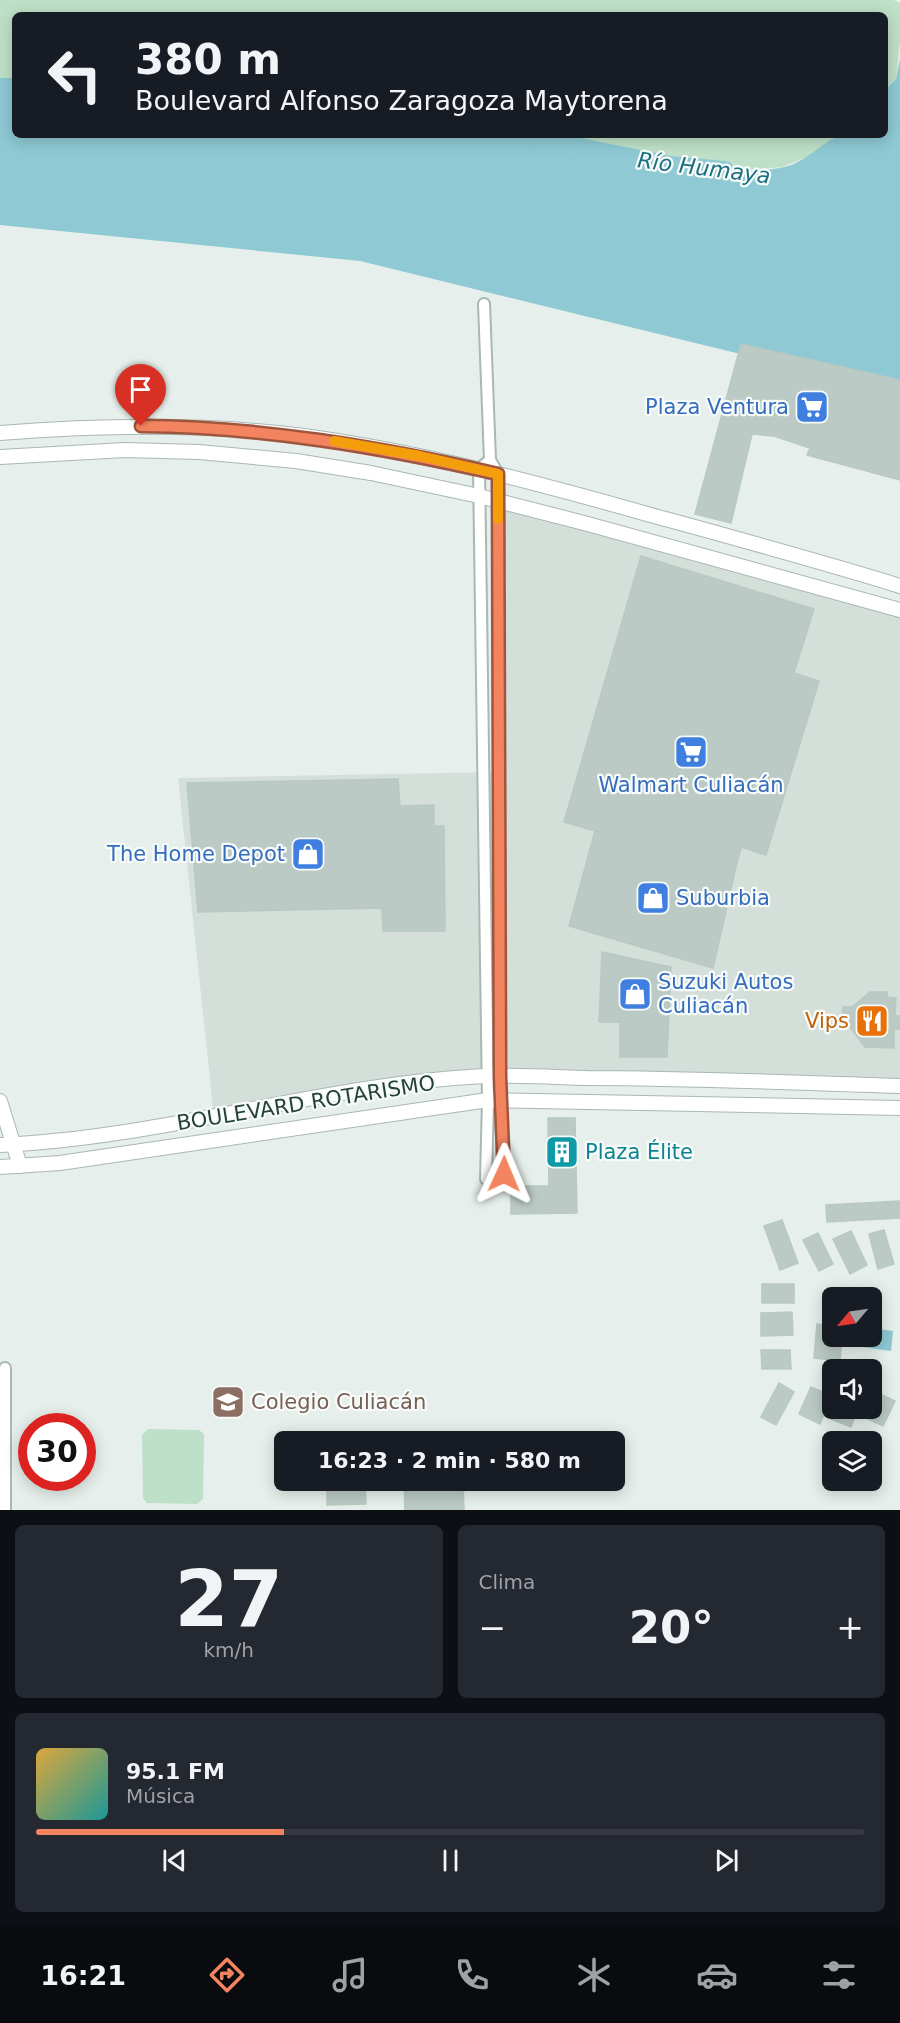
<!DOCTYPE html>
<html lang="es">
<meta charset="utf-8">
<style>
:root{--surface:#171b24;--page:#242831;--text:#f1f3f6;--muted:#9ea1a6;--line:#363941;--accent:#f4845f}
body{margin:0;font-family:"DejaVu Sans",sans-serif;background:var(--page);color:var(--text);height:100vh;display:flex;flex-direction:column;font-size:22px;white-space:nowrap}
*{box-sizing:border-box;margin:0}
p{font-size:20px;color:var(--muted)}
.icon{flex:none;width:33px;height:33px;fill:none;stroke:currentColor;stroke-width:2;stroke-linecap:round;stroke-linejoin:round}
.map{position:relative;height:1510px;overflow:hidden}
.sheet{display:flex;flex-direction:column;gap:15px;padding:15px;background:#0d0f14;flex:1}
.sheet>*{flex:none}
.hud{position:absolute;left:12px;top:12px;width:876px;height:126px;border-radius:9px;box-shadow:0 3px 15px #0003;background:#171b24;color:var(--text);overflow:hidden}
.needle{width:39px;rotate:241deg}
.controls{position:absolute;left:822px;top:1287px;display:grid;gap:12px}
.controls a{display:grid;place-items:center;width:60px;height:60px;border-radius:9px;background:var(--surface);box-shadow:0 3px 15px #0003;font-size:30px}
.speed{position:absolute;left:18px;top:1413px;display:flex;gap:12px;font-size:30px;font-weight:700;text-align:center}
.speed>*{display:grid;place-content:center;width:78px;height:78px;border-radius:50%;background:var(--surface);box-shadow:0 3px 15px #0003;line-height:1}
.speed .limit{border:9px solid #d22;background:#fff;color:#111}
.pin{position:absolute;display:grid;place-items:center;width:51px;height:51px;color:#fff;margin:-62px -26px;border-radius:50% 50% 50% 0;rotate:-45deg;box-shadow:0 0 6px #0007}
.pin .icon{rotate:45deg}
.me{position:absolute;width:66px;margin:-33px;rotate:1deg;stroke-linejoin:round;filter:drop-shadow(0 0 4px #0008)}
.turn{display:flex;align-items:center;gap:21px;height:126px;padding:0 24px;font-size:27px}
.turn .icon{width:78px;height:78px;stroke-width:2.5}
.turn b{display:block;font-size:42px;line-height:51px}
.big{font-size:45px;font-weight:600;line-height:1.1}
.sheet .card{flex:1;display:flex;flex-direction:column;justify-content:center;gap:9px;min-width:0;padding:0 21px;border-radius:9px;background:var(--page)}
.sheet .dial{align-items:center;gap:0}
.dial b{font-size:78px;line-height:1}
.song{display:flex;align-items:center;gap:18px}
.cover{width:72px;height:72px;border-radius:9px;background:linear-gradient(135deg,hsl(40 70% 55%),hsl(180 70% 35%))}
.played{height:6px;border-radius:3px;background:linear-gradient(90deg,var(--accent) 30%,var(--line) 30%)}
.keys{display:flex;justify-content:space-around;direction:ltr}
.heat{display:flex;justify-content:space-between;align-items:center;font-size:33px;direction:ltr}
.sheet .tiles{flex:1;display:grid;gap:15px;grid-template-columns:1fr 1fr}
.card:last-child{grid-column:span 2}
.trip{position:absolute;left:274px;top:1431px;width:351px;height:60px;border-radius:9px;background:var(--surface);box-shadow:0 3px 15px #0003;font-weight:600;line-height:60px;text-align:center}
.tab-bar{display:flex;height:96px;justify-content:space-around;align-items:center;background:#090b0e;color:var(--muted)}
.tab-bar .icon{width:42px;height:42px}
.tab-bar .selected{color:var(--accent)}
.tab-bar b{font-size:27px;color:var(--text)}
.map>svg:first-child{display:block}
.built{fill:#d4dfda}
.green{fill:#bfe0c8}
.water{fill:#8ec9d4}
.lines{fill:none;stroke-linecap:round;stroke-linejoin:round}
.river{stroke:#8ec9d4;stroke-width:22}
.building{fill:#bbcac4;stroke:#b8c9c2;stroke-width:1.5}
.minor-casing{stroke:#a8b8b2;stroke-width:14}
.tertiary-casing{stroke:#a8b8b2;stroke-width:16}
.minor{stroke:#fff;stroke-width:10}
.tertiary{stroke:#fff;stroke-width:14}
.route-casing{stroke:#9f563e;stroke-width:15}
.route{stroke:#f4845f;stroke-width:10}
.slow{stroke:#f59e0b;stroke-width:10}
.labels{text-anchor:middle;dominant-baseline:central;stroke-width:4.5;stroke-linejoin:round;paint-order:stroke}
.shop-label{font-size:21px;fill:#366cbe;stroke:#f7fbf9;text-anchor:end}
.food-label{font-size:21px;fill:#c56008;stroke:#f7fbf9;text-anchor:end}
.street-label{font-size:21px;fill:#24423a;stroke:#f7fbf9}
.culture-label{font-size:21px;fill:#0d838f;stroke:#f7fbf9;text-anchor:start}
.education-label{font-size:21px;fill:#785e54;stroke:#f7fbf9;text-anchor:start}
.water-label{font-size:22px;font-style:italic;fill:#1c6f80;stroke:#f7fbf9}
</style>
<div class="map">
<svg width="900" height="1510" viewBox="0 0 900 1510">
<rect width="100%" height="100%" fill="#e6efeb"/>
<path class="built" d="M498,502L900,615V1094L487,1076L214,1117L178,778L498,772Z"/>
<g class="green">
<path d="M0,0H894L900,3V41L896,79L885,90V15H15V78H0Z"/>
<path d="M547,135H840L814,154L782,167L748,170L679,169L605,155Z"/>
<path d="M148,1429L199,1430L204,1434L203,1499L197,1504L147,1503L143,1498L142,1435Z"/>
</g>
<g class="water">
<path d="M900,59V393L360,261L0,225V78H15V135H547C621,160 700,180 780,168C805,164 820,143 839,136C851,131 872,135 885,135V90L896,79Z"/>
<path d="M872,1328L893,1331L891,1351L862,1347L864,1337L872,1336Z"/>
</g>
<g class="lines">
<path class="river" d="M510,135L670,167L724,172"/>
</g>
<g class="building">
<path d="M741,344L900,380V480L807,455L810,448L774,436L752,434L731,523L695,514Z"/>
<path d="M641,556L814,609L794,673L819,681L766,855L741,847L735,871L564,822Z"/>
<path d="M398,779L400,806L434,805V826H444L445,931H383L382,908L198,912L187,783Z"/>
<path d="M595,831L735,871L713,968L569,926Z"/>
<path d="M602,952L671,967L667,1057H620V1022H599Z"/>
<path d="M870,992H887V997L896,998L895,1016H900V1029H894V1048L865,1047L850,1027H842L843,1007H852Z"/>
<path d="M548,1118H575L577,1213L511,1214V1186H549Z"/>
<path d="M900,1201V1218L827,1222L826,1205Z"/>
<path d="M782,1220L798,1263L780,1270L764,1226Z"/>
<path d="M884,1230L894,1264L878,1269L869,1234Z"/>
<path d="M851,1231L867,1265L850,1274L833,1239Z"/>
<path d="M818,1233L833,1264L819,1271L803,1240Z"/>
<rect x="762" y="1284" width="32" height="19"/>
<path d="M792,1312L793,1335L761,1336V1313Z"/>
<path d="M817,1324L832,1326V1336H842L840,1361L814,1358Z"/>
<path d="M761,1350H790L791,1369H762Z"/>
<path d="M779,1383L794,1392L776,1425L761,1417Z"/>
<path d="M811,1387L832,1396L820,1424L799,1414Z"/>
<path d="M880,1394L895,1401L883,1426L868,1419Z"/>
<path d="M835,1408H858L851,1427L831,1419Z"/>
<path d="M327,1480H365L366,1504L327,1505Z"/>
<path d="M404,1480H463L464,1510H405Z"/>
</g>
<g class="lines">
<defs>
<g id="minor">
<path d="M484,304L490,460L498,474L500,1100L504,1174L500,1179H486L488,1100L479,469L490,460"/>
<path d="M5,1368V1510"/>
</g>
<g id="tertiary">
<path d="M0,433C101,425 203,423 304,436C421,452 534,482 647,514C731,537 816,560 900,586"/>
<path d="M0,457L125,450L199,452L296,461L371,473L479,496L584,523L900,610"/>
<path d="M0,1101L20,1166"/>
<path d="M0,1145C164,1138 322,1084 486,1076C519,1075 553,1077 586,1078C691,1078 795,1083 900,1086"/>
<path d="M0,1167L60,1163L488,1100L900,1108"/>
</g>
</defs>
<use href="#minor" class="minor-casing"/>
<use href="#tertiary" class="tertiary-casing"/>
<use href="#minor" class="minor"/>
<use href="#tertiary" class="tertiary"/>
</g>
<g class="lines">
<defs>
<path id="route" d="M141,426C262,427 380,447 498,474L500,1077L504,1174"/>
</defs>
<use href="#route" class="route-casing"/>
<use href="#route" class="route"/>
<path class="slow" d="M334,441L420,456L498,474V519"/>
</g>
<defs>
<symbol id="supermarket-square" viewBox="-11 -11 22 22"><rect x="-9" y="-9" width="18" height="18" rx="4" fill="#3f7fe0" stroke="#f7fbf9"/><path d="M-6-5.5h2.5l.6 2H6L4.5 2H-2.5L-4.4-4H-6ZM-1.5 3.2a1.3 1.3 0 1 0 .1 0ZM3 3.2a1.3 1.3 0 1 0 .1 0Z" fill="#fff"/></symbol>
<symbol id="shop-square" viewBox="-11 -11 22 22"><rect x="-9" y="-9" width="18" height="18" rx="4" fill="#3f7fe0" stroke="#f7fbf9"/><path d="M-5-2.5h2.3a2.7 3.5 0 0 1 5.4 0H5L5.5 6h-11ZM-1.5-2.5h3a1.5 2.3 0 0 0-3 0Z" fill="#fff"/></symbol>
<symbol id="restaurant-square" viewBox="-11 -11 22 22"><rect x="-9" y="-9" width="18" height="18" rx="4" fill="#e8710a" stroke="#f7fbf9"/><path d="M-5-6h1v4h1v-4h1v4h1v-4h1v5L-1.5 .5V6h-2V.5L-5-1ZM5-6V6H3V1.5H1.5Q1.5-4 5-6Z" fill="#fff"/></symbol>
<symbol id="building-square" viewBox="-11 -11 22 22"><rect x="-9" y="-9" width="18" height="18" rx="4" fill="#0f9aa8" stroke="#f7fbf9"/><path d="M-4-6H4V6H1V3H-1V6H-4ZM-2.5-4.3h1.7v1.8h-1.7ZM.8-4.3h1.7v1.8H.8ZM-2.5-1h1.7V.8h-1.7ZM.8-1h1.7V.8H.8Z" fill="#fff"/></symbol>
<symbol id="school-square" viewBox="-11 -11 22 22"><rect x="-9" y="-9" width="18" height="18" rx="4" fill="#8d6e63" stroke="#f7fbf9"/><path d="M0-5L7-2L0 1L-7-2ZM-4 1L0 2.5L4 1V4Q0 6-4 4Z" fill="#fff"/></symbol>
</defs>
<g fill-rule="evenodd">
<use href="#supermarket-square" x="793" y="388" width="38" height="38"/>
<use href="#supermarket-square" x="672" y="733" width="38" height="38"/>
<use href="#shop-square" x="289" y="835" width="38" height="38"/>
<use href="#shop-square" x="634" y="879" width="38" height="38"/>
<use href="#shop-square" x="616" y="975" width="38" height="38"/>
<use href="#restaurant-square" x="853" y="1002" width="38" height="38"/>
<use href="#building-square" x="543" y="1133" width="38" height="38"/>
<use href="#school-square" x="209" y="1383" width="38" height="38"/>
</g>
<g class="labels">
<g class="shop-label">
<text x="789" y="407">Plaza Ventura</text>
<text x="691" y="785" text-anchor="middle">Walmart Culiacán</text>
<text x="285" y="854">The Home Depot</text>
<text x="676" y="898" text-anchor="start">Suburbia</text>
<text x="658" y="982" text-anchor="start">Suzuki Autos<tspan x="658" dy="24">Culiacán</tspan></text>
</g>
<g class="food-label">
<text x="849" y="1021">Vips</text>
</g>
<g class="street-label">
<text transform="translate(306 1103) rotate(-9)">BOULEVARD ROTARISMO</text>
</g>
<g class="culture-label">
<text x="585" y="1152">Plaza Élite</text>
</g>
<g class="education-label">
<text x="251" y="1402">Colegio Culiacán</text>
</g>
<g class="water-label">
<text transform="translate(704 168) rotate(7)">Río Humaya</text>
</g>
</g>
</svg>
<div class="controls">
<a><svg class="needle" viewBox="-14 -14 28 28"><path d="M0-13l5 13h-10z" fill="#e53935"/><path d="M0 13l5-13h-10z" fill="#9ea1a6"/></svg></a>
<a><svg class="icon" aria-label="sound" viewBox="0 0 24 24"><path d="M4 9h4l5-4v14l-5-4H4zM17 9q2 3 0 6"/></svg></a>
<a><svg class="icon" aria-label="layers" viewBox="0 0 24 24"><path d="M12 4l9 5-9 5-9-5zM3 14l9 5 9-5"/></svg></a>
</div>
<div class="speed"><div class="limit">30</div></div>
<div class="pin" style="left:141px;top:426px;background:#d93025"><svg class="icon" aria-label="arrive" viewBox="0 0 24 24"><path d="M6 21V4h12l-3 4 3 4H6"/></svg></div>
<svg class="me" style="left:504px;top:1174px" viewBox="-20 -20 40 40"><path d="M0-17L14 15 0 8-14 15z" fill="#f4845f" stroke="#fff" stroke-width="4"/></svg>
<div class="trip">16:23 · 2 min · 580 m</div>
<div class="hud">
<div class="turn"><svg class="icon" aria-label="left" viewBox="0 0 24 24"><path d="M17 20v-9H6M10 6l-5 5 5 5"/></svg><div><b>380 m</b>Boulevard Alfonso Zaragoza Maytorena</div></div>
</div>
</div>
<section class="sheet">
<div class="tiles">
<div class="card dial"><b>27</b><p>km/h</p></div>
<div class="card"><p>Clima</p>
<div class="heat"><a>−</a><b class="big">20°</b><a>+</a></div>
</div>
<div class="card">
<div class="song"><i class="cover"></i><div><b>95.1 FM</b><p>Música</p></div></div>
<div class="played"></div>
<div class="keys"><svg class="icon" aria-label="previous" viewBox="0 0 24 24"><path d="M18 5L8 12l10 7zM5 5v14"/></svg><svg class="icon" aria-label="pause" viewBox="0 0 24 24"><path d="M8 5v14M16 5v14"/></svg><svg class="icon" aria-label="next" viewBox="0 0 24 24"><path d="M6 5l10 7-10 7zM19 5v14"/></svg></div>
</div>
</div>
</section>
<nav class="tab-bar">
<b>16:21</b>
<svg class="icon selected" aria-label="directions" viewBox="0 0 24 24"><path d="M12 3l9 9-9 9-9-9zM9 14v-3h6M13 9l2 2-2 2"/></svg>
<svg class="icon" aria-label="music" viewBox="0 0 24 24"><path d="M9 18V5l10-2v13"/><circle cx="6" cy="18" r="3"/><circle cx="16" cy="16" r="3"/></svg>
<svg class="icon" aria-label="phone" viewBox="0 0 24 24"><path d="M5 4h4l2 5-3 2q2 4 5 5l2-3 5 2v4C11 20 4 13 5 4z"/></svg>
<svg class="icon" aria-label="climate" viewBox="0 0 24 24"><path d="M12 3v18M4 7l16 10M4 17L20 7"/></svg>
<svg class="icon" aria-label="car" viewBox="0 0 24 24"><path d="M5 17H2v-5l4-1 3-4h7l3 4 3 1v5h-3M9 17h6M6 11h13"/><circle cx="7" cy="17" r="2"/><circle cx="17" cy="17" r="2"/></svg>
<svg class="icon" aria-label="filters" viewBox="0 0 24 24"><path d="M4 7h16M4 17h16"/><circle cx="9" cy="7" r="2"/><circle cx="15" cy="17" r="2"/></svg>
</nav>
